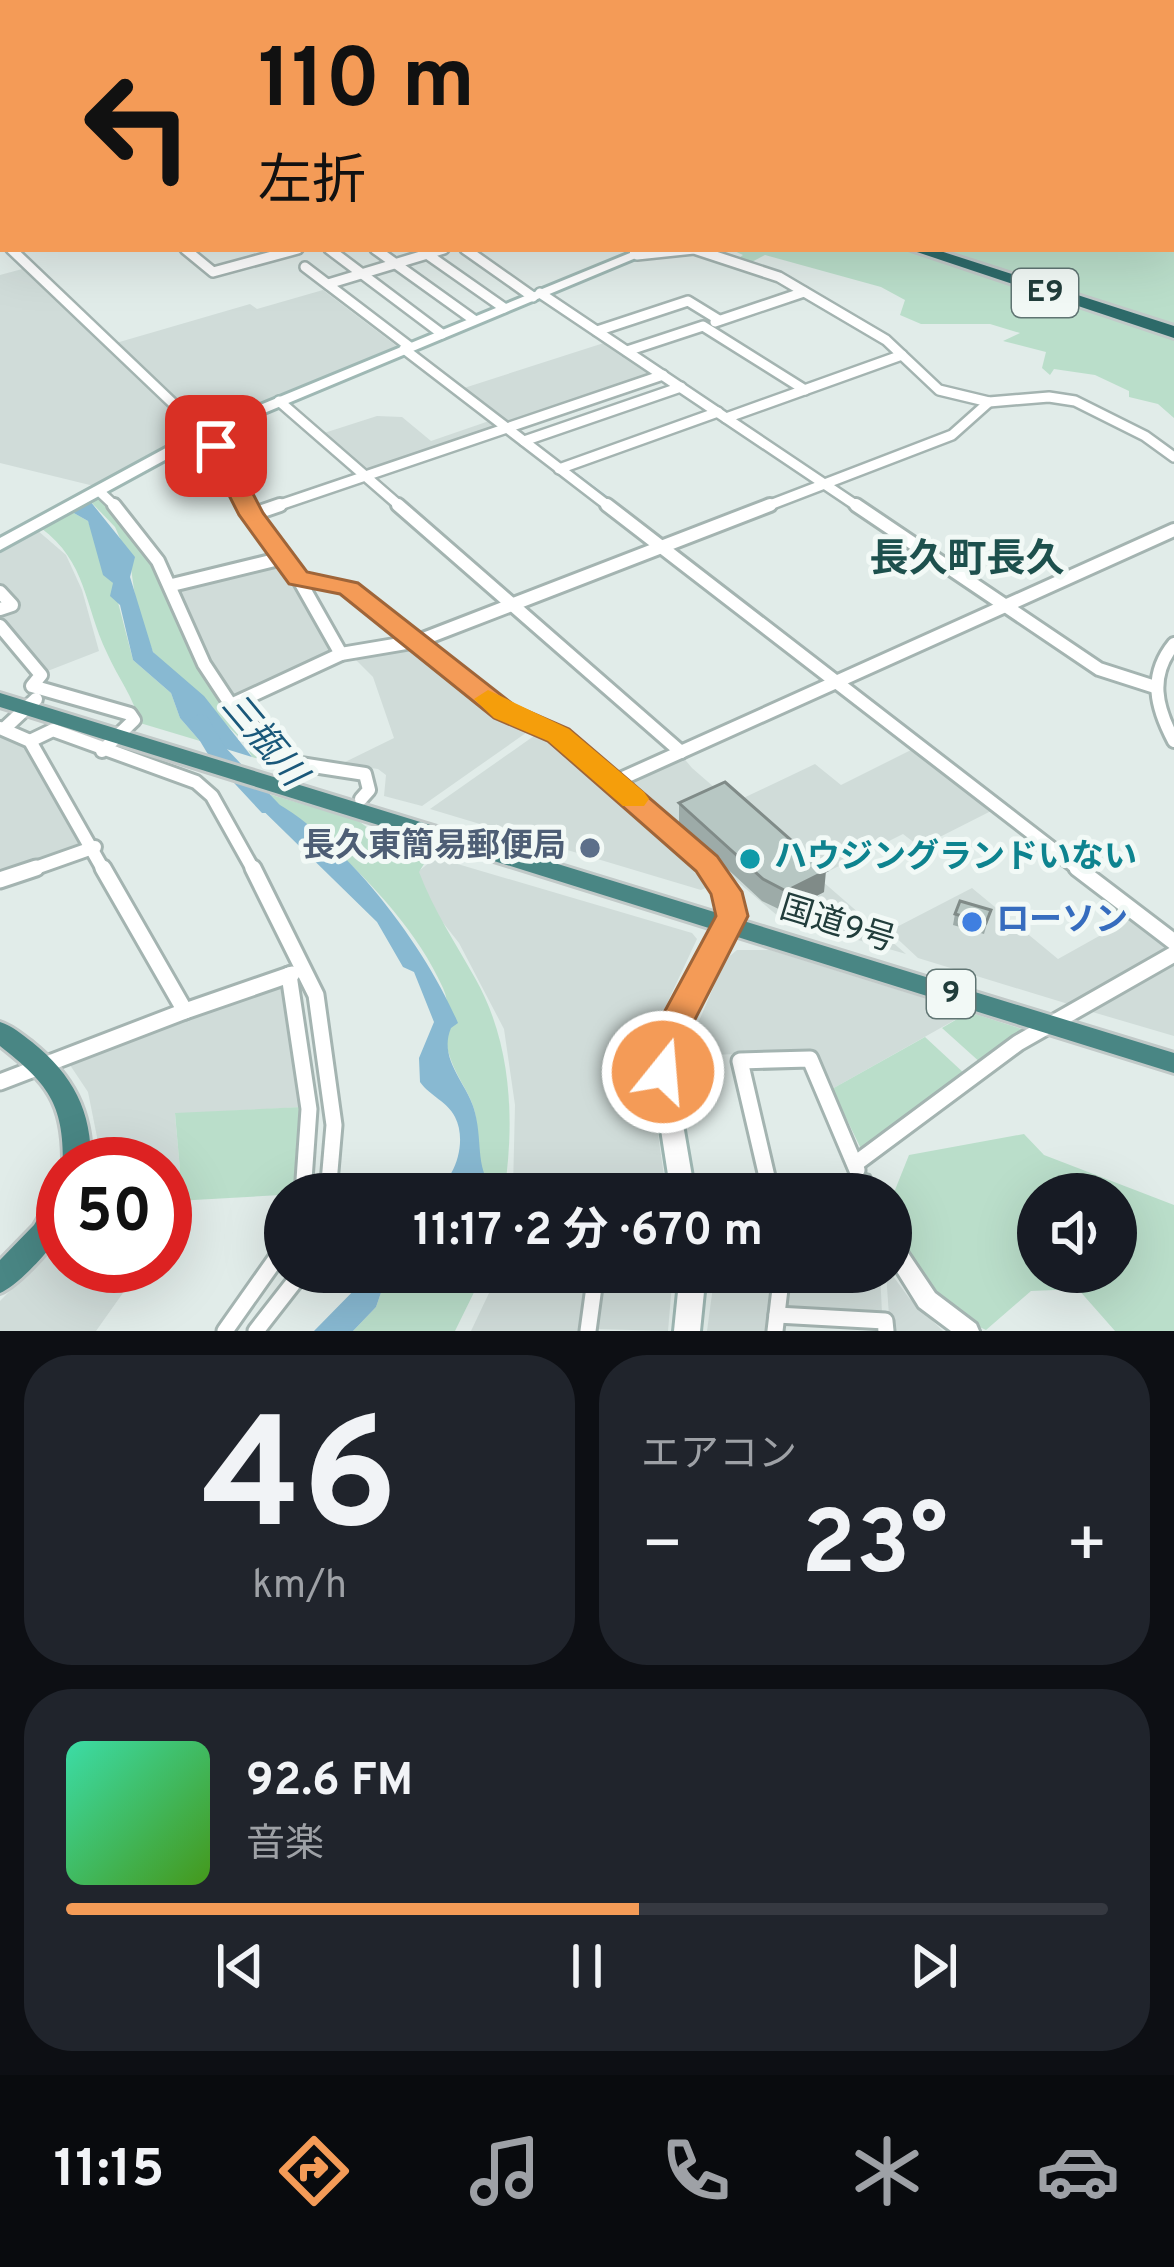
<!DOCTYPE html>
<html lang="ja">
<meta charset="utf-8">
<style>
:root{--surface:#171b24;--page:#20242c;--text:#f1f3f6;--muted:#9ea1a6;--line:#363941;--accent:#f49b57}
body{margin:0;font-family:Overpass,"Noto Sans JP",sans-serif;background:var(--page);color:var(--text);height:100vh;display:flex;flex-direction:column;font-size:45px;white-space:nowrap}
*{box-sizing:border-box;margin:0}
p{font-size:39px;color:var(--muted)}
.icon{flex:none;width:66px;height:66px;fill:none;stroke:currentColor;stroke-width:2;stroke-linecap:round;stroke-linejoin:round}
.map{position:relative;height:1331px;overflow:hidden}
.details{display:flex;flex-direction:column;gap:24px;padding:24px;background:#0d0f14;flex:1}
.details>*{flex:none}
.banner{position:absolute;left:0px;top:0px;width:1176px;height:252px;box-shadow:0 12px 48px #0002;background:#f49b57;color:#111;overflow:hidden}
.buttons{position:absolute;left:1017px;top:1173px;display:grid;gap:24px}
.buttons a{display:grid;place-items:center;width:120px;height:120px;border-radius:50%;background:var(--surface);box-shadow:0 12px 48px #0002;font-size:60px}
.speed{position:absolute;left:36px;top:1137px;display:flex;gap:24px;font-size:60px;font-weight:700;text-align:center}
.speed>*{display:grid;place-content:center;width:156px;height:156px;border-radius:50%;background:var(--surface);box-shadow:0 12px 48px #0002;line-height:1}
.speed .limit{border:18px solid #d22;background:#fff;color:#111}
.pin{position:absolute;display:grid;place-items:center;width:102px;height:102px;color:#fff;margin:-51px;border-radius:24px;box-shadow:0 6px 18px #0006}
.me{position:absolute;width:132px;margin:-66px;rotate:17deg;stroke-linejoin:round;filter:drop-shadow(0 0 9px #0008)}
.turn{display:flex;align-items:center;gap:42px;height:252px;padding:0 60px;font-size:54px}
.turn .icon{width:156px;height:156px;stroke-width:2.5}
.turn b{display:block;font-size:84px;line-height:102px}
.big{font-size:90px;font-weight:700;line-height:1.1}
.details .card{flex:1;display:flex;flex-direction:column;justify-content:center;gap:18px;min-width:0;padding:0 42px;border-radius:48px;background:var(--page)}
.details .dial{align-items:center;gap:0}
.dial b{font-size:156px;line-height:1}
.song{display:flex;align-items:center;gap:36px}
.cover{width:144px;height:144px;border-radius:18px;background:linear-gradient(135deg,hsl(160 70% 55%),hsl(100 70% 35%))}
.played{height:12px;border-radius:6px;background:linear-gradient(90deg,var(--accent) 55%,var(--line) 55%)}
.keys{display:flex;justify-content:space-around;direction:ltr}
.heat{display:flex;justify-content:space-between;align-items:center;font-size:66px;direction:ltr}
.details .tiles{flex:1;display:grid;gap:24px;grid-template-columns:1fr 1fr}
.card:last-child{grid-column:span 2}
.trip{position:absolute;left:264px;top:1173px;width:648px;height:120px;border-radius:60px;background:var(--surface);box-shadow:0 12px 48px #0002;font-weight:700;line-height:120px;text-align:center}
.tab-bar{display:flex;height:192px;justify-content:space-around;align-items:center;background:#090b0e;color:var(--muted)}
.tab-bar .icon{width:84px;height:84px}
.tab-bar .current{color:var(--accent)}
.tab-bar b{font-size:54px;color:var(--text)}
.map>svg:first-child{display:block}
.built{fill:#d0dcd9}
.green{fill:#badeca;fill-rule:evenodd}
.water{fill:#88b9d2}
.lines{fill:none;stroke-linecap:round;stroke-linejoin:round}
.stream{stroke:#88b9d2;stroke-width:3}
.river{fill:#88b9d2;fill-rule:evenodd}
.minor-far2-casing{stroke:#a4b4b1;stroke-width:14}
.minor-far1-casing{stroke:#a4b4b1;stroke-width:18}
.minor-casing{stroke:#a4b4b1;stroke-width:21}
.tertiary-casing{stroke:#a4b4b1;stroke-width:6}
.secondary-casing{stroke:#9fb8b4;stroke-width:6}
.trunk-casing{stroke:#c1c9c8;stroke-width:6}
.motorway-casing{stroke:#c1c9c8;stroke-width:6}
.minor-far2{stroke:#fff;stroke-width:9}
.minor-far1{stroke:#fff;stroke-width:12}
.minor{stroke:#fff;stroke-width:15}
.tertiary{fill:#fff;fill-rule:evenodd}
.secondary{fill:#fff;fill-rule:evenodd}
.trunk{fill:#498684;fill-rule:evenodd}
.motorway{fill:#2d6a69;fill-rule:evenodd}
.wall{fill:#9daba8}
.shaded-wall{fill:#808b88}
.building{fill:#b7c7c3;stroke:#808b88;stroke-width:3}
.route{fill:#f49b57;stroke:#9f6539;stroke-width:3}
.slow{fill:#f59e0b}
.service-dot{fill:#5c6f8a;stroke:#f2f9f6;stroke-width:4.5}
.culture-dot{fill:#0f9aa8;stroke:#f2f9f6;stroke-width:4.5}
.shop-dot{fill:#3f7fe0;stroke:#f2f9f6;stroke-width:4.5}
.labels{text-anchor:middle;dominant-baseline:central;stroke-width:10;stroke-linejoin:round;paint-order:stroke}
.shield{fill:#f2f9f6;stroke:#607573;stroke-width:3}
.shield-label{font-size:30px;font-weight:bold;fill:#213d3b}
.service-label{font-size:33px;font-weight:bold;fill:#4e5e75;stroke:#f2f9f6;text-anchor:end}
.culture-label{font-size:33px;font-weight:bold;fill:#0d838f;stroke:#f2f9f6;text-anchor:start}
.shop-label{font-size:33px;font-weight:bold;fill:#366cbe;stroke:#f2f9f6;text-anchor:start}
.street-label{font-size:33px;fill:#213d3b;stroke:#f2f9f6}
.water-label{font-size:36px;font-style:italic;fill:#1a587a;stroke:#f2f9f6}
.quarter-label{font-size:39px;font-weight:bold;fill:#1d504d;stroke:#f2f9f6}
</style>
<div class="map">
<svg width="1174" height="1331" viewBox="0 0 1174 1331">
<rect width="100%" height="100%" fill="#e1ece9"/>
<g class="built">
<path d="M26,268L187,425V433L94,486L0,463V275Z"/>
<path d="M323,290L398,347L221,419L194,418L116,343L250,304L257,309Z"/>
<path d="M610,341L659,374L508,426L461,389Z"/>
<path d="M377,416L402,417L431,441L492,420L502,428L369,473L321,434Z"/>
<path d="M37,530L66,555L82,590L99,651L45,672L0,618V612L14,606L0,589V552Z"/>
<path d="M280,563L316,611L332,643L333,655L229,701L217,687L176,589Z"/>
<path d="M407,642L533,728L422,806L384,796L386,775L378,769L341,764L394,738L373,677L350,654Z"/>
<path d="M0,731L25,742L85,843L81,848L0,876Z"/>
<path d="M541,731L693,860L710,886L701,890L430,809Z"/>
<path d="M915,748L995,809L920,847L903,834L821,875L737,801L815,764L841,785Z"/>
<path d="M682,756L692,768L906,954L779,917L620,782Z"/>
<path d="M426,845L438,847L444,860L692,933L697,939L662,1014L648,1065L664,1176L513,1188L515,1105L504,1029L459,943L399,867L419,871L435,858Z"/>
<path d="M972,888L1058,959L1135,916L1174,947L1078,1007L918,958L889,931Z"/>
<path d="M737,950H770L969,1012L832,1089L814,1051L684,1056L725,960Z"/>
<path d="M1174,956V1036L1089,1011Z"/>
<path d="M283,984L302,1107L175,1114L180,1170L176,1201L165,1224V1164H95L97,1137L88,1092L68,1062Z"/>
<path d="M63,1237V1266H142L96,1331H0V1301Z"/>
<path d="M499,1272H588L579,1331H471Z"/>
<path d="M603,1272H673L668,1331L595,1329Z"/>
<path d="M715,1272H776L768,1331H707Z"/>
<path d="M788,1272H880L882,1313L788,1310L784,1305Z"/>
<path d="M886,1272H890L909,1298L943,1331H890Z"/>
</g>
<g class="green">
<path d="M768,0H1174V324L941,249H1173V3Z"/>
<path d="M730,249H902L1174,340V418L1158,404L1129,397V391L1095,375L1054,369L1050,375L1042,368L1046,352L1003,341L1020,333L990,324H921L900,315L905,300L881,287L765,255L744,266L733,262L743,255Z"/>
<path d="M102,496L142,540L209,686L292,769L252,757L245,743L153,652L137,611L130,561L115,527L90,501Z"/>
<path d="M72,512L88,521L113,583L133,660L171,693L180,718L200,741L140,723C133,696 118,678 107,653C84,605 87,562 41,528Z"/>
<path d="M265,793L357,820L382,838L422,851L427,859L419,872C434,911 455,942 475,978C512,1043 515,1122 504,1194H462L480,1186L491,1187C469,1167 482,1135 474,1109C469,1091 454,1074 448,1051C443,1031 453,1010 443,988C419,934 373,884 329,844C309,826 282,814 265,793Z"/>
<path d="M969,1012L1028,1031L982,1064L942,1028Z"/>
<path d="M925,1037L966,1075L863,1153L832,1089Z"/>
<path d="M302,1107L298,1194L176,1201L180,1170L175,1113Z"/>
<path d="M1024,1134L1044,1155L1174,1205V1331H1115L1078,1289L1031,1291L986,1330C947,1311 901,1267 891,1222C889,1213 891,1201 889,1194L895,1190L909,1155ZM1038,1194H1116V1272H1038Z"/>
<path d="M664,1176L668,1194H515L513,1188Z"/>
<path d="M395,1272H484L455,1331H353L376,1307L385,1281Z"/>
</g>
<g class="water">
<path d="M90,501L135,557L130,577L153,652L204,696L252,757L200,741L180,718L171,693L133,660L120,605L110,596L113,583L103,575L88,521L72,512Z"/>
<path d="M237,785C326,811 423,940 458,1023L451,1028C438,1059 466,1082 474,1109C483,1139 475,1167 492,1187C473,1185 450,1194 428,1194C455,1185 468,1142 455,1117C448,1102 430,1096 420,1082L419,1058L434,1022L414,972L403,967L377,922Z"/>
<path d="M366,1272H395L385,1281L376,1307L353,1331H314L366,1278Z"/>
</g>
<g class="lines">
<g class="stream">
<path d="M571,471L611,501"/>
<path d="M806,651L837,675L864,663"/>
</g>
<path class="river" d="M199,714L207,716L225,747L278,803L282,808L278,813H262L209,756L188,721Z"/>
<defs>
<g id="minor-far2">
<path d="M11,249L204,433"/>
<path d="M185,249L213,272L298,249"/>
<path d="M329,249L442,334"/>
<path d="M375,249L474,320"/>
<path d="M465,249L533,297"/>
<path d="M427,254L504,308"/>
<path d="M637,255L694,249L779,277L886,340L939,390L989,402L1049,397L1075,401L1145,436L1174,457"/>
<path d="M305,267L410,347"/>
<path d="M328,284L444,249"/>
<path d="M540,293L860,508"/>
<path d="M715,322L804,292"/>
<path d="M597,331L688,301L719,320"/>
<path d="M404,349L611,508"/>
<path d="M627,351L703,326L805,390"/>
<path d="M279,401L402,508"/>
<path d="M726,418L902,355"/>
<path d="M524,441L681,387"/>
<path d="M559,469L718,412"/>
<path d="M99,491L117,508"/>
<path d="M271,508L663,375"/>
<path d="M762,508L952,435L989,402"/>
</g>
<g id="minor-far1">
<path d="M114,505L158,561L204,664L231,705"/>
<path d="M398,505L681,752"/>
<path d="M607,505L1081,871"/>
<path d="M856,505L1099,669L1155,687"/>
<path d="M251,515L280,505"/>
<path d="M298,578L341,654"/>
<path d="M172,585L283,558"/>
<path d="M0,592L12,605L0,609"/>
<path d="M0,626L41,675L32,686L130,714L134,720L102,751"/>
<path d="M1174,644C1148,676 1156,707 1174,741"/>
<path d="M0,728L30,741L104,871"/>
<path d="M5,728L36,699"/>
<path d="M30,741L53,730L196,782L212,796L254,871"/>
<path d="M614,782L1174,530"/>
<path d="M361,799L369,790L365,774L294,763L231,705L341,654L418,641L770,505"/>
<path d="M27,871L95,847"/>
</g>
<g id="minor">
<path d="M253,868L316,995L334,1125L328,1194"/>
<path d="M1077,868L1174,942"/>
<path d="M0,880L36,868"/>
<path d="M289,975L309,1109L303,1194"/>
<path d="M185,1011L292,974"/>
<path d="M0,1082L185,1011L103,868"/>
<path d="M855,1164L1018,1043L1174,954"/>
<path d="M771,1194L740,1061L810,1059L857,1170"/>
<path d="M777,1315L885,1321L886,1331"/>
<path d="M225,1331L285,1246"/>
<path d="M256,1331L302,1272"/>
<path d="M588,1331L596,1272"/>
<path d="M775,1331L782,1272"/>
</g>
<g id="tertiary">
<path d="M983,0H992L994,3H985Z"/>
<path d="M204,429C231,446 240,484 256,511C269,534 287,554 303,575L354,585L509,708L572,737L713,860L735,893L741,916L738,920H726L717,894L701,868L560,745L499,714L344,591L293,581L244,515L210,447L198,433Z"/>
<path d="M862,1174L869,1176L878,1194H858L856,1191L841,1194H784L787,1188L794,1186Z"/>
<path d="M891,1235L898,1238L935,1293L976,1324L979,1331H951L919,1307L891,1262Z"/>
</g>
<g id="secondary">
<path d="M365,0H378L375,3H362Z"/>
<path d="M630,249H642L643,255L209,436L0,550V538L199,430L630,253Z"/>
<path d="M732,909L739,911L743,916L681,1033L674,1072L695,1194H671L652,1072L659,1033L725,911Z"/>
<path d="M680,1272H706L700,1331H674Z"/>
</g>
<g id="trunk">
<path d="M0,693L1174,1053V1073L0,707Z"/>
<path d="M0,1022C13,1026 21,1034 32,1042C73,1075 92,1111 91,1164H63C64,1103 47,1083 0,1046Z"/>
<path d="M63,1189C63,1201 66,1218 62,1229C56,1246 16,1287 0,1293V1260L34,1225L53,1193Z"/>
</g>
<g id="motorway">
<path d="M491,0H507L510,3H494Z"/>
<path d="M908,249H934L1174,326V338Z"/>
</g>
</defs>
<use href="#minor-far2" class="minor-far2-casing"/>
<use href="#minor-far1" class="minor-far1-casing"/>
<use href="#minor" class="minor-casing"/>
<use href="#tertiary" class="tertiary-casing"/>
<use href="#secondary" class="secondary-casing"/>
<use href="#trunk" class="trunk-casing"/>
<use href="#motorway" class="motorway-casing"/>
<use href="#minor-far2" class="minor-far2"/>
<use href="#minor-far1" class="minor-far1"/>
<use href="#minor" class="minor"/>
<use href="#tertiary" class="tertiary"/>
<use href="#secondary" class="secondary"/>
<use href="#trunk" class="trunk"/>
<use href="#motorway" class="motorway"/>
</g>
<g class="wall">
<path d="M679,803L824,892L785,912L762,901L679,824Z"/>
<path d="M991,910L984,934L953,925L955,914Z"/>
</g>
<path class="shaded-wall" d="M826,871L824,892L785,912L786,891Z"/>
<g class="building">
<path d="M725,782L826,871L786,891L763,879L679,803Z"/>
<path d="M960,901L991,910L986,923L955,914Z"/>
</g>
<path class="route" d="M216,439L228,446L263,513L307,572L358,583L514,705L569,729L717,856L742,892L748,916L688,1033L675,1081L663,1085L650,1081L645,1072L653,1033L716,916L711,894L696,871L548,741L494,718L340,594L289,584L239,515L204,446Z"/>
<path class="slow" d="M488,690L569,729L644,792L649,799L644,806H623L548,741L494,718L474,699Z"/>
<circle class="service-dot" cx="590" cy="848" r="12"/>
<circle class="culture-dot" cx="750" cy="859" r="12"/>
<circle class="shop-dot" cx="972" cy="922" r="12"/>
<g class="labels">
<g class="shield">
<rect x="1012" y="269" width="66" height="48" rx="9"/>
<rect x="927" y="970" width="48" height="48" rx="9"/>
</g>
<g class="shield-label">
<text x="1045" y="293">E9</text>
<text x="951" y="994">9</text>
</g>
<g class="service-label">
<text x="566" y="848">長久東簡易郵便局</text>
</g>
<g class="culture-label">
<text x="774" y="859">ハウジングランドいない</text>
</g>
<g class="shop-label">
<text x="996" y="922">ローソン</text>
</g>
<g class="street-label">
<text transform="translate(837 926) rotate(17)">国道9号</text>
</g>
<g class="water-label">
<text transform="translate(262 741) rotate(50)">三瓶川</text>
</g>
<g class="quarter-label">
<text x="967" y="561">長久町長久</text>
</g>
</g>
</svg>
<div class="buttons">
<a><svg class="icon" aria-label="sound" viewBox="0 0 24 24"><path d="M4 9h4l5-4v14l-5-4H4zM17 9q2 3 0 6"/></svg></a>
</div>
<div class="speed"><div class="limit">50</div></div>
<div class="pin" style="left:216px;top:446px;background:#d93025"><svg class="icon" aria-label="arrive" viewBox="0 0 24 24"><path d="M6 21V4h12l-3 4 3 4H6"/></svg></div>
<svg class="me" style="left:663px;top:1072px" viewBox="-20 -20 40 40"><circle r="17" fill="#f49b57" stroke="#fff" stroke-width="3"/><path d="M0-11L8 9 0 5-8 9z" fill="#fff"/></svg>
<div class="trip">11:17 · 2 分 · 670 m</div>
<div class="banner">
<div class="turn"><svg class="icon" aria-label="left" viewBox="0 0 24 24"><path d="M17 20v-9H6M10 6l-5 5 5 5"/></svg><div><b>110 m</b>左折</div></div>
</div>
</div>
<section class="details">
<div class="tiles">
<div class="card dial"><b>46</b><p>km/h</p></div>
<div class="card"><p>エアコン</p>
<div class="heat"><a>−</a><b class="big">23°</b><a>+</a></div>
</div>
<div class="card">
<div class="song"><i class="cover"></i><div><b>92.6 FM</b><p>音楽</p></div></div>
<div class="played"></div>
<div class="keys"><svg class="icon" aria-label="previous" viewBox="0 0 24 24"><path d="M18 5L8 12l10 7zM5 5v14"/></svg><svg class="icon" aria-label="pause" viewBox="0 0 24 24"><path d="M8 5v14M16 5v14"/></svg><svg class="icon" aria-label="next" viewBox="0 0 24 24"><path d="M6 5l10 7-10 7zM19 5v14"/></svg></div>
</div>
</div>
</section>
<nav class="tab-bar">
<b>11:15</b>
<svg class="icon current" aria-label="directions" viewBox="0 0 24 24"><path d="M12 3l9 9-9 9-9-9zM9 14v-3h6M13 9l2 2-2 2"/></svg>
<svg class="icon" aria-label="music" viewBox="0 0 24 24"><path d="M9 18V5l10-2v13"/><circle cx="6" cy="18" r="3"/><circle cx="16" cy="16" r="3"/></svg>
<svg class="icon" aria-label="phone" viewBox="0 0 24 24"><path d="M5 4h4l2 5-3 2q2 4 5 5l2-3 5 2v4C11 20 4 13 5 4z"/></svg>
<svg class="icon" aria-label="climate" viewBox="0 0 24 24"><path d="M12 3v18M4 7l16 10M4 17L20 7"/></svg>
<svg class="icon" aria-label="car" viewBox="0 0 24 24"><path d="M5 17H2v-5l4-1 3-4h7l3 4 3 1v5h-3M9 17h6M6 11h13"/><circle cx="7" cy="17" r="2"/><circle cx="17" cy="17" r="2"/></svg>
</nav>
